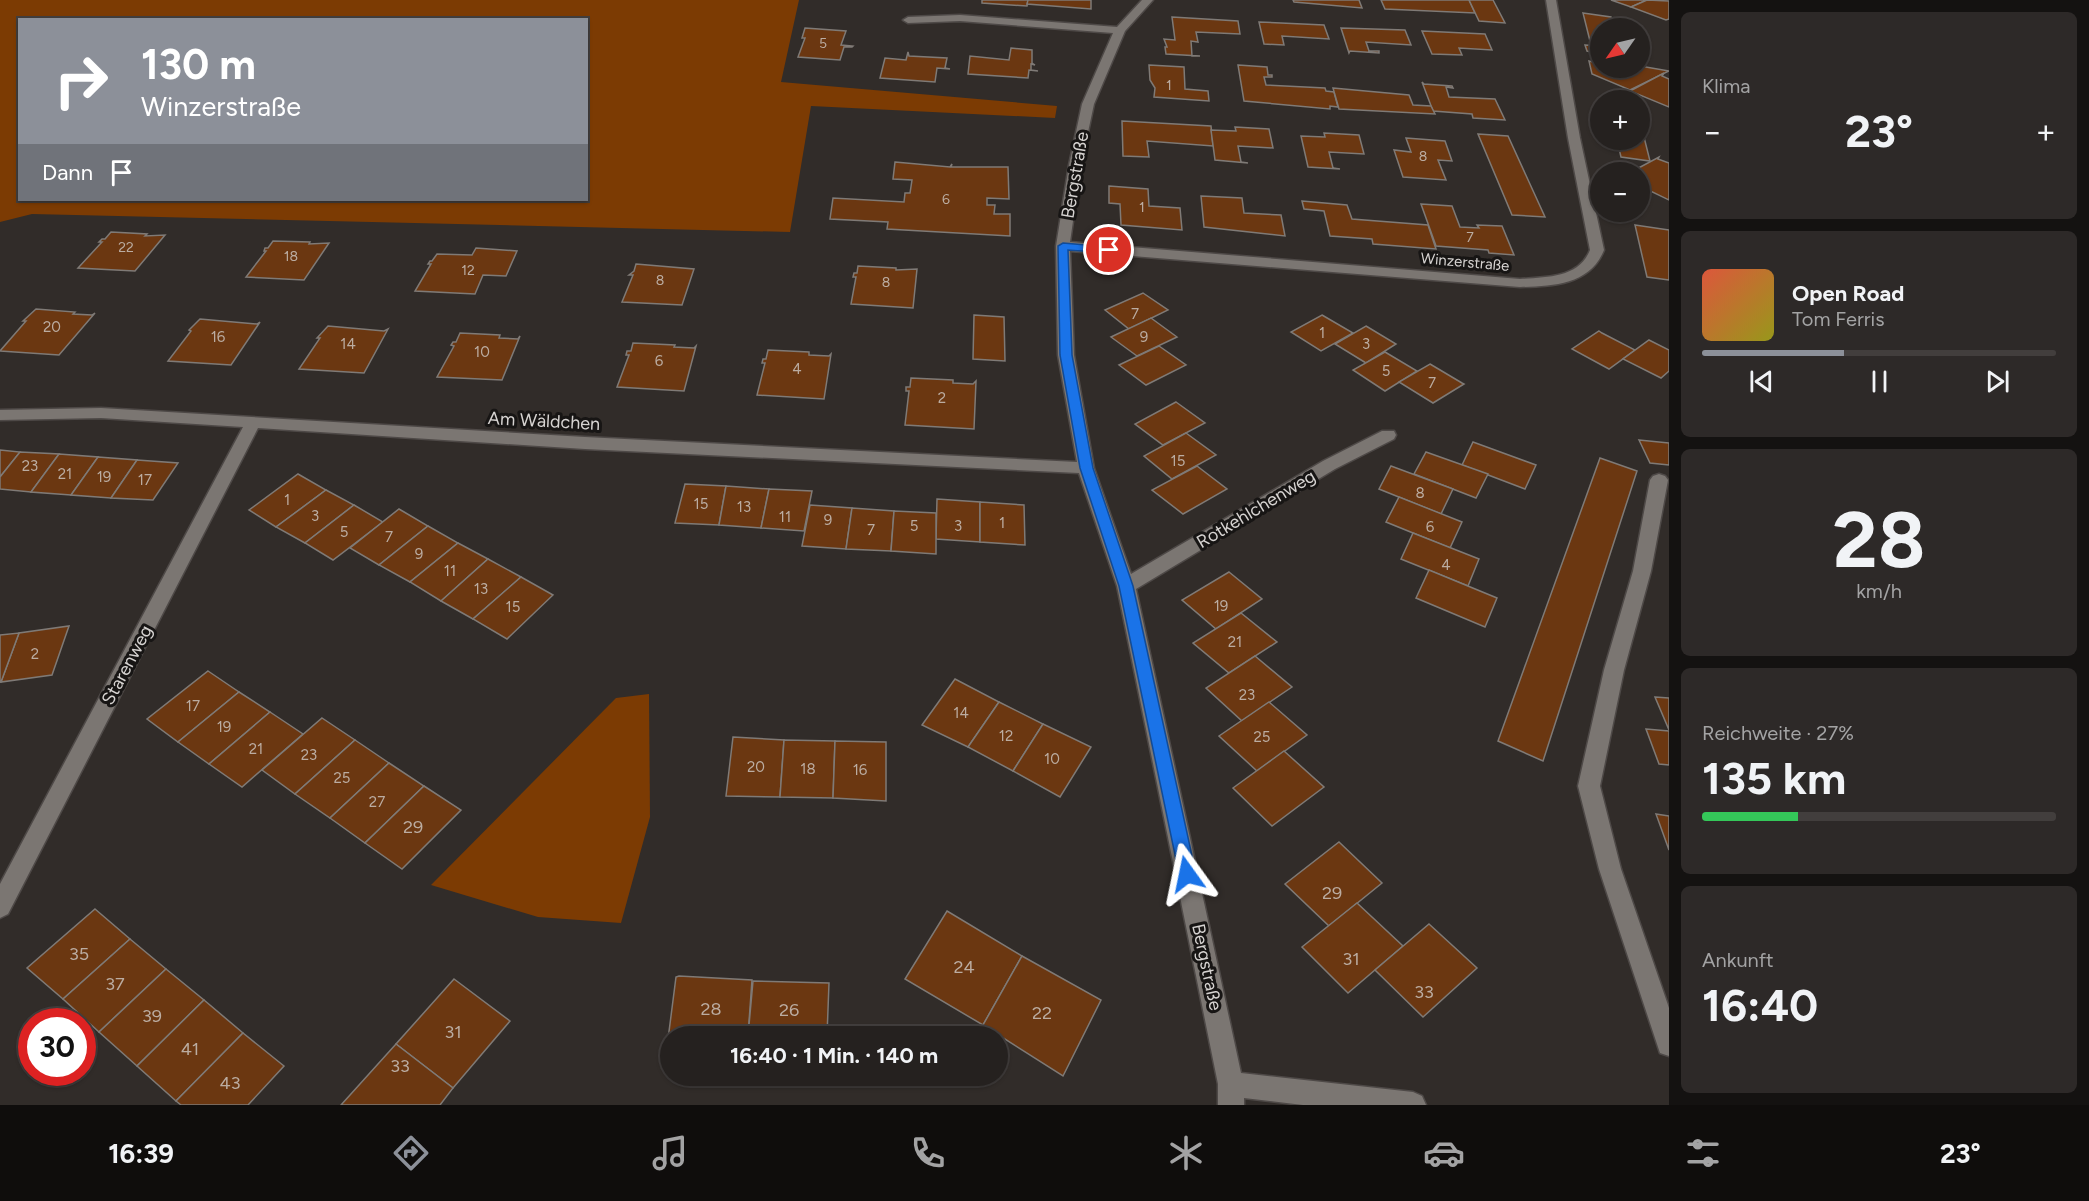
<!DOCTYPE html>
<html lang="de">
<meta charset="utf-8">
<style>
:root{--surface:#25211f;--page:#2d2928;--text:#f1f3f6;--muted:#a3a3a4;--line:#423e3d;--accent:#8c9099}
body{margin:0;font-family:Figtree,sans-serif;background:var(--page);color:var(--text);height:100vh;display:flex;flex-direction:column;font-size:22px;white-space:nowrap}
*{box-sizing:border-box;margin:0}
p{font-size:20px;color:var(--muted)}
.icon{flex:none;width:33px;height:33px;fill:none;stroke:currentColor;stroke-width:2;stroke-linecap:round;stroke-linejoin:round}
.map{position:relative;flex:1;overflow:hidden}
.side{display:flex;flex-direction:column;gap:12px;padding:12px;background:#141211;width:420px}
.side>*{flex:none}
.guide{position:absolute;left:18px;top:18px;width:570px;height:183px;border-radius:0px;box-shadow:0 2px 4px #0004,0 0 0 2px var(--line);background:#8c9099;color:#fff;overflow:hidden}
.needle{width:39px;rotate:236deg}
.tools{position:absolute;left:1590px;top:18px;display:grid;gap:12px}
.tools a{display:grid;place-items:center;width:60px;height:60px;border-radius:50%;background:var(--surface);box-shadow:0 2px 4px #0004,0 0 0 2px var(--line);font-size:30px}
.speed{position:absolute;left:18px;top:1008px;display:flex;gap:12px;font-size:30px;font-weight:700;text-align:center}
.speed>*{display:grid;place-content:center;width:78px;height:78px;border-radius:50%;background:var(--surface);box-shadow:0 2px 4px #0004,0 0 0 2px var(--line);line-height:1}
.speed .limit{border:9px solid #d22;background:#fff;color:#111}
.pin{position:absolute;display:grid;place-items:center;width:51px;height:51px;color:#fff;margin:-26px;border:3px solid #fff;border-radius:50%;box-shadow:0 2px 6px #0007}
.me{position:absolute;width:66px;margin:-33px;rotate:348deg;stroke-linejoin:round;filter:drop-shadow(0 0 4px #0008)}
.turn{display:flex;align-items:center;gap:21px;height:126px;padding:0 24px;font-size:27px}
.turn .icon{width:78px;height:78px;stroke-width:2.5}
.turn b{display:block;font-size:42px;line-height:51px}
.then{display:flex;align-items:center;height:57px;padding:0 24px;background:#0003;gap:12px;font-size:22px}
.big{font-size:45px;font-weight:700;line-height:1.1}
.side .widget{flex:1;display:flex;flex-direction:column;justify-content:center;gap:9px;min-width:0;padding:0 21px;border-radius:9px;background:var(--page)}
.side .dial{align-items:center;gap:0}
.dial b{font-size:78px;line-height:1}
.song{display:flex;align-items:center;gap:18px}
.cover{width:72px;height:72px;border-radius:9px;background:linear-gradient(135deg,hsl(10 70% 55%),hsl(60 70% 35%))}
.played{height:6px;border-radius:3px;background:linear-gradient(90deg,var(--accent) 40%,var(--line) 40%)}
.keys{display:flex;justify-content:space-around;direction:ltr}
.heat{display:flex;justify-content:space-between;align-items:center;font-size:33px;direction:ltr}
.charge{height:9px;border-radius:4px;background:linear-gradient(90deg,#34c759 27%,var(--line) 0)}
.trip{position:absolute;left:660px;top:1026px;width:348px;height:60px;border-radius:30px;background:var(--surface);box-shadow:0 2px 4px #0004,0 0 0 2px var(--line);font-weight:700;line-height:60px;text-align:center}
.menu{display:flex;height:96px;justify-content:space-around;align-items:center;background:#0f0d0c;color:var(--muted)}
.menu .icon{width:42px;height:42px}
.menu .selected{color:var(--accent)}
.menu b{font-size:27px;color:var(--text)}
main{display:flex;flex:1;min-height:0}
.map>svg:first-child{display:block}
.green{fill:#7c3b03;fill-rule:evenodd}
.building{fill:#6b3711;stroke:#7f7a76;stroke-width:1.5}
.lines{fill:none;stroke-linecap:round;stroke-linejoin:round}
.minor-casing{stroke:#4e4947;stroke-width:3}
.minor{fill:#7b7672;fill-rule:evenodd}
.route{fill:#1a73e8;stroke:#114b97;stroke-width:1.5}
.labels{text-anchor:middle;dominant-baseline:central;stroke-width:6;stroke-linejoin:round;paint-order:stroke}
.far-number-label{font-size:14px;fill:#bbaca1}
.far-street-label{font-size:15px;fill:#d6d3d1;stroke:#171514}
.number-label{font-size:15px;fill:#bbaca1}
.street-label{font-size:18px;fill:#d6d3d1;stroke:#171514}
.near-number-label{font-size:18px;fill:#bbaca1}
</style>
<main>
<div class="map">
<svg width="1669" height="1105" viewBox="0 0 1669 1105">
<rect width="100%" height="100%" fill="#312c29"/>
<g class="green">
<path d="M0,0H799L781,82L1057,106L1055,118L811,106L790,232L32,214L0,222ZM20,20H586V200H20Z"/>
<path d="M649,694L650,817L621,923L538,917L431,885L616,698Z"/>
</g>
<g class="building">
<path d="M982,0H1028L1027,6L982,3Z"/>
<path d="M1028,0H1091V9L1027,4Z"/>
<path d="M1293,0H1359L1362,8L1294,2Z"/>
<path d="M1381,0H1469L1475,13L1385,9Z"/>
<path d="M1469,0H1493L1505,23L1479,21Z"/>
<path d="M1611,0H1647L1631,7Z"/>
<path d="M1647,0L1669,1V19L1666,20L1631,7Z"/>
<path d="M1583,13L1611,17L1614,28H1600V46L1591,45Z"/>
<path d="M1172,17L1238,21L1240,34L1196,32L1198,42L1191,41L1192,56H1200L1166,54L1165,47H1167L1164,39L1175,40Z"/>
<path d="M1259,22L1324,25L1329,39L1282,36L1284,45L1264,44Z"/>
<path d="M805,28L846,31L841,45L853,46L852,47H844L840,60L798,57L805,38H802Z"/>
<path d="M1341,28L1405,30L1411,45L1366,42L1369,51H1379V53L1350,51L1349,53Z"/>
<path d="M1422,31L1485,34L1492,50L1459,48L1462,55L1432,54Z"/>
<path d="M1585,45L1600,46V68L1640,66L1669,71L1630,90L1592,74L1589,61L1593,62L1591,52L1587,51Z"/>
<path d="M1011,48L1032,50V63L1035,65L1031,64V70L1038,71L1029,70L1028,78L968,74L970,56L1009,60Z"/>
<path d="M908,52L909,56L947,58L945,68L950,69L937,68L935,82L880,78L885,58L906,60Z"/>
<path d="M1149,65L1184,67L1185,89L1208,91L1209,101L1154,97L1155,88L1150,80Z"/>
<path d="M1238,65L1267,67L1268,75H1272V77H1264L1266,85L1325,88L1326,91L1334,92L1338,107L1330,106V109L1244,101Z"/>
<path d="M1664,73L1662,76L1669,79V107L1630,91Z"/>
<path d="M1422,82L1424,84L1452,86L1453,88L1446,87L1449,97L1495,99L1505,120L1473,118L1472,114L1433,111Z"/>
<path d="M1333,88L1409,95L1413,105L1431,106L1435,114L1339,109Z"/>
<path d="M1122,121L1211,126L1213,146L1147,141L1149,157L1123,156Z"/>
<path d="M1640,121L1650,161L1621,157L1617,140H1640Z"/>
<path d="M1235,127L1269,129L1273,148L1238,146L1241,162L1248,163L1215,160L1211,130L1236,131Z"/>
<path d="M1324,133L1359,135L1364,154L1329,152L1333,168L1340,169L1308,167L1301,136L1325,137Z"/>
<path d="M1478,134L1508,136L1545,217L1512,215Z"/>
<path d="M1406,138L1445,141L1452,161L1438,160L1446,180L1403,177L1394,150L1411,152Z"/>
<path d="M1659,157L1658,159L1669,163V200L1640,186V172H1631Z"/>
<path d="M895,162L950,167L952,164L951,167H1008L1009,199L987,198V205H995L994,214H1010V236L887,229L888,222L830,219L833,198L904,202L905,193H910L912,180L893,179Z"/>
<path d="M1109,186L1148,189L1149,206L1180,208L1182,230L1121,225L1120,204L1109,203Z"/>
<path d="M1201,196L1242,198L1244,213L1281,215L1285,236L1204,227Z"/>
<path d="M1302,201L1347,205L1352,219L1428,225L1436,249L1373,244L1372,239L1330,236L1324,211L1304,209Z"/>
<path d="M1421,204L1452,206L1460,227L1479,228L1477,225L1502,226L1514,255L1489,253L1488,250L1436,246Z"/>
<path d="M1635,225L1669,230V280L1647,277Z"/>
<path d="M111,232L147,234L145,236L165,235L135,271L78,268L102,242H99L102,239H105Z"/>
<path d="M273,241L310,242L309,244L329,243L304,280L246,277L266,251H264L265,248H268Z"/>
<path d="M476,248L517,251L506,276L483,275L475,294L415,291L431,264H428L430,261H432L437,254L472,255Z"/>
<path d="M636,264L694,269L682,305L622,302L633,275H629L634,271Z"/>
<path d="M858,266L896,268V270L917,269L913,308L851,304L856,277H853L854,273H857Z"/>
<path d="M1143,293L1168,310L1129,329L1105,310Z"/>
<path d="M36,309L75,312L73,314L92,315L95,313L59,355L0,351L26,321H23Z"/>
<path d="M974,315L1004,317L1005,361L973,359Z"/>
<path d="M1322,315L1353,333L1321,351L1291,332Z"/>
<path d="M1151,318L1177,337L1137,356L1111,337Z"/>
<path d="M200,319L257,324L260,322L231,365L168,361L191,331L189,330Z"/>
<path d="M328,326L384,331L388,329L364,373L299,369L320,338H317Z"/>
<path d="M1366,326L1396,344L1366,363L1335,344Z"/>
<path d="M1599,331L1602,333L1635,350L1609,369L1572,349Z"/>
<path d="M460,333L500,335L499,338L518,339L520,336L502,380L437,377L454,346L451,345L453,342H456Z"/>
<path d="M1649,340L1669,350V371L1661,378L1623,359Z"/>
<path d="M633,343L675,345L674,347L694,348L696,346L684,391L617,387L629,355H626L627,351H631Z"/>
<path d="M1159,346L1186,365L1146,385L1119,365Z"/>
<path d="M768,350L809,352V355L829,356L831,354L824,399L757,395L765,363H762L763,359H766Z"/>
<path d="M1385,352L1417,371L1385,391L1353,370Z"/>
<path d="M1430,364L1462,383L1464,384L1433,403L1399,382Z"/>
<path d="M911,378L953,380V383L973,384L976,381L974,429L905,425L909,391H906V387H910Z"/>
<path d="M1176,402L1205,423L1163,445L1135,424Z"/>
<path d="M1186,433L1216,455L1172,479L1144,456Z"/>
<path d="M1639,440L1669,443V465L1650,463Z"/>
<path d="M1473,442L1536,465L1525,489L1462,465Z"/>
<path d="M0,450L20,452L0,477Z"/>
<path d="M20,452L59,454L31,492L0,489V477Z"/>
<path d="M1426,452L1488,474L1476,498L1414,474Z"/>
<path d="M59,454L98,457L71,495L31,492Z"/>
<path d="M98,457L137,460L111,498L71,495Z"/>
<path d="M1600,458L1637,471L1543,761L1498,741Z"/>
<path d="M137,460L178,463L153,500L111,498Z"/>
<path d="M1197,466L1227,489L1183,514L1152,490Z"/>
<path d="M1391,466L1453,489L1441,514L1379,489Z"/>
<path d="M298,474L326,490L276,527L249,510Z"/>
<path d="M685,484L726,486L719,525L675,523Z"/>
<path d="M726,486L769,489L761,528L719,525Z"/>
<path d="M769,489L812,491L804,531L761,528Z"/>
<path d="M326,490L354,505L305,543L276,527Z"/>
<path d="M1399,497L1462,522L1450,548L1386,522Z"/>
<path d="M937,499L980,502V542L936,539Z"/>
<path d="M980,502L1024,505L1025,545L980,542Z"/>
<path d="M354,505L383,522L333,560L305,543Z"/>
<path d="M810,505L852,508L846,549L802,546Z"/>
<path d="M852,508L894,511L891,551L846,549Z"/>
<path d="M399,509L428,526L379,565L350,548Z"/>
<path d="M894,511L936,513V554L891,551Z"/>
<path d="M428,526L458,543L410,582L379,565Z"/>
<path d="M1413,533L1479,559L1468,586L1401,559Z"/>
<path d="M458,543L488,559L441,601L410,582Z"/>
<path d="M488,559L521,577L473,619L441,601Z"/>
<path d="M1429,570L1497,598L1485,627L1416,598Z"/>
<path d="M1229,572L1262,599L1216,629L1182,600Z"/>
<path d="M521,577L553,595L507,639L473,619Z"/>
<path d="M1241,613L1277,642L1229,673L1193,643Z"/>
<path d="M69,626L52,675L1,682L19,633Z"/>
<path d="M19,633L1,682H0V635Z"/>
<path d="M1255,656L1292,687L1242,721L1206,688Z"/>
<path d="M208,671L239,692L178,742L147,719Z"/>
<path d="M955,679L999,702L968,747L922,725Z"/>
<path d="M239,692L270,712L209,764L178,742Z"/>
<path d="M1655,697L1669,698V730Z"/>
<path d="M999,702L1043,724L1013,771L968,747Z"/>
<path d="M1269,702L1307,735L1257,771L1219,736Z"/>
<path d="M270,712L303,734L242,787L209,764Z"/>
<path d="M322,718L355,740L295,794L262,770Z"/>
<path d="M1043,724L1091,747L1060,797L1013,771Z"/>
<path d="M1646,729L1669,731V765L1659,764Z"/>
<path d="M733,737L784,740L780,797L726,796Z"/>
<path d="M355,740L389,763L330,818L295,794Z"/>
<path d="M784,740L835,741L833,798L780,797Z"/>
<path d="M835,741L886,742V801L833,798Z"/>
<path d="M1284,751L1324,787L1272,826L1233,788Z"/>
<path d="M389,763L424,786L365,843L330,818Z"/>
<path d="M424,786L461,810L402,869L365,843Z"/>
<path d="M1656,814L1669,816V850Z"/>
<path d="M1339,842L1382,883L1329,926L1285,884Z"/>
<path d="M1357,903L1403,946L1348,993L1302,947Z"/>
<path d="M95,909L130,939L63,999L27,968Z"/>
<path d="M947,911L1022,956L983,1025L905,979Z"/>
<path d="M1429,924L1477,968L1423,1017L1375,970Z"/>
<path d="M130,939L166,969L99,1032L63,999Z"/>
<path d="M1022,956L1101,1000L1063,1076L983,1025Z"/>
<path d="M166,969L204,1000L137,1066L99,1032Z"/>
<path d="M679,976L752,980L748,1036H670V1054L666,1055L676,977Z"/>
<path d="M454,979L510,1021L453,1088L396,1044Z"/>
<path d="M753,981L829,983L827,1036H748Z"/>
<path d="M204,1000L243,1033L176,1101L137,1066Z"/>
<path d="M243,1033L284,1066L248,1105H181L176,1101Z"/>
<path d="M396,1044L453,1088L440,1105H341Z"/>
</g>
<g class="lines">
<defs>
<g id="minor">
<path d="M1142,0H1153L1125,31L1094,104L1081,165L1070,242L1520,279C1547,277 1579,278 1590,250L1568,138L1546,0H1556L1580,138L1604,250C1590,285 1553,286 1520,287L1070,251L1074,355L1094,468L1131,574L1323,461L1382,431H1394L1396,435L1394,439L1335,469L1136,589L1241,1073L1413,1092L1422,1096L1426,1105H1303L1244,1098V1105H1218V1084L1117,586L1079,473L585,449L258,428L8,914L0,918V884L243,427L101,418L0,420V410L101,408L585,437L1077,462L1058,355L1056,246L1069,165L1082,104L1113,33L960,21L908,23L903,20L908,17L960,15L1117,27Z"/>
<path d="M1659,474L1665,476L1668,480L1651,571L1624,670L1600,786L1621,869L1669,1008V1056L1660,1053L1657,1044L1599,869L1578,786L1604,670L1633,571L1650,480L1653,476Z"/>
</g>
</defs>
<use href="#minor" class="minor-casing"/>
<use href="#minor" class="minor"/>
</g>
<path class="route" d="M1063,243L1109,247L1114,250L1109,253L1068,250L1072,355L1093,468L1133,586L1196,874L1193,879L1187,881L1181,879L1179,874L1119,586L1080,468L1060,355L1058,246Z"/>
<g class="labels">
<g class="far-number-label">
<text x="823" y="43">5</text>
<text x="1169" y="85">1</text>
<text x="1423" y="156">8</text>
<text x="946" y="199">6</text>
<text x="1142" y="207">1</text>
<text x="1470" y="237">7</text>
<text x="126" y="247">22</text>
<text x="291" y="256">18</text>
<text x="468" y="270">12</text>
<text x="660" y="280">8</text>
<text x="886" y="282">8</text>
</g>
<g class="far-street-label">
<text transform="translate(1465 262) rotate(5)">Winzerstraße</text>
</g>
<g class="number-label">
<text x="1135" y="314">7</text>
<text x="52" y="327">20</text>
<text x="1322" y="333">1</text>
<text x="218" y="337">16</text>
<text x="1144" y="337">9</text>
<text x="348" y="344">14</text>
<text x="1366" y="344">3</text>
<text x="482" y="352">10</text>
<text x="659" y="361">6</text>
<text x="797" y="369">4</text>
<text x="1386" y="371">5</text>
<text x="1432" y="383">7</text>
<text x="942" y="398">2</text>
<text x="1178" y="461">15</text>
<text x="30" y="466">23</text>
<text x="65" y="474">21</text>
<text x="104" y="477">19</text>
<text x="145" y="480">17</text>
<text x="1420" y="493">8</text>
<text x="287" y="500">1</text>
<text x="701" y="504">15</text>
<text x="744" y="507">13</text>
<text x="315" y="516">3</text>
<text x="785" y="517">11</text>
<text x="828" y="520">9</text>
<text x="1002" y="523">1</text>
<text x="914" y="526">5</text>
<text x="958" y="526">3</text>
<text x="1430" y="527">6</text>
<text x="871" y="530">7</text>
<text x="344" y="532">5</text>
<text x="389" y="537">7</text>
<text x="419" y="554">9</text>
<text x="1446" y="565">4</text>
<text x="450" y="571">11</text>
<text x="481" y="589">13</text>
<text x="1221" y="606">19</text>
<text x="513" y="607">15</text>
<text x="1235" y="642">21</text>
<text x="35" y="654">2</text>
<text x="1247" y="695">23</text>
<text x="193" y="706">17</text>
<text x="961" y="713">14</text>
<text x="224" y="727">19</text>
<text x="1006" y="736">12</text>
<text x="1262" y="737">25</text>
<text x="256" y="749">21</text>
<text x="309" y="755">23</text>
<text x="1052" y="759">10</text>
<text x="756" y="767">20</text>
<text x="808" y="769">18</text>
<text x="860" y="770">16</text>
<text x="342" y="778">25</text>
<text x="377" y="802">27</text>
</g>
<g class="street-label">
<text transform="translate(1075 175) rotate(-80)">Bergstraße</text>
<text transform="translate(544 421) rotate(3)">Am Wäldchen</text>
<text transform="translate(1256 509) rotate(-31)">Rotkehlchenweg</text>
<text transform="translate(127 665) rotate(-62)">Starenweg</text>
<text transform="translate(1207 967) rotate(78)">Bergstraße</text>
</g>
<g class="near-number-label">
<text x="413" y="827">29</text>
<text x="1332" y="893">29</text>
<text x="79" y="954">35</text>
<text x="1351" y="959">31</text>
<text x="964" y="967">24</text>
<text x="115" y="984">37</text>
<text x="1424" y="992">33</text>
<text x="711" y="1009">28</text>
<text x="789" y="1010">26</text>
<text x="1042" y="1013">22</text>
<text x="152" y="1016">39</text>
<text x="453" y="1032">31</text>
<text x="190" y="1049">41</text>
<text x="400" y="1066">33</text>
<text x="230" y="1083">43</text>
</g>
</g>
</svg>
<div class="tools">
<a><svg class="needle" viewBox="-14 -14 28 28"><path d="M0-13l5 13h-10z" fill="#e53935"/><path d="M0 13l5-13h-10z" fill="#a3a3a4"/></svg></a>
<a>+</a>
<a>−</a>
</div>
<div class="speed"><div class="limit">30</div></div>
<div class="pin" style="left:1109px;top:250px;background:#d93025"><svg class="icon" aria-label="arrive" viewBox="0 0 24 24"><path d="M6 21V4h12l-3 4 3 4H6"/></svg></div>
<svg class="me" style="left:1187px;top:874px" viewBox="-20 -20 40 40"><path d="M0-17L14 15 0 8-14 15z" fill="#1a73e8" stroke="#fff" stroke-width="4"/></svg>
<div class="trip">16:40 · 1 Min. · 140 m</div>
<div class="guide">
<div class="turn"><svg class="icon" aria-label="right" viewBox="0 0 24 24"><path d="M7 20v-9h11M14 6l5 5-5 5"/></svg><div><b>130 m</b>Winzerstraße</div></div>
<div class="then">Dann<svg class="icon" aria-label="arrive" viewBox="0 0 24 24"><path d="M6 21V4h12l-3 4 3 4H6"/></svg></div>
</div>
</div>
<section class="side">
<div class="widget"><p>Klima</p>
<div class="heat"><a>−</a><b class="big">23°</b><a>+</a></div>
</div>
<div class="widget">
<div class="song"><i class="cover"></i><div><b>Open Road</b><p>Tom Ferris</p></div></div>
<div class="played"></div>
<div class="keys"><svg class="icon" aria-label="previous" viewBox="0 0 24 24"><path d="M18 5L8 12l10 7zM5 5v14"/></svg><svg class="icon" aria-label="pause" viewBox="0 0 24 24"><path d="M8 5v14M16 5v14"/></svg><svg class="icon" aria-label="next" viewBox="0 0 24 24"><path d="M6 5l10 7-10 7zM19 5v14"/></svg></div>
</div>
<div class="widget dial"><b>28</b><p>km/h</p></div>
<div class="widget"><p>Reichweite · 27%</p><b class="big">135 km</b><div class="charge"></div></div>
<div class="widget"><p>Ankunft</p><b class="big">16:40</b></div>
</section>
</main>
<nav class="menu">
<b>16:39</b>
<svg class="icon selected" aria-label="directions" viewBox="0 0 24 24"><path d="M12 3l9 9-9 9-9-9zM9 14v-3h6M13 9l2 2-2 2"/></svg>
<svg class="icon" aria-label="music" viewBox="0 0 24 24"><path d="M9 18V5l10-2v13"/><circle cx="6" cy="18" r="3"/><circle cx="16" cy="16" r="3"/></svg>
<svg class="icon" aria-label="phone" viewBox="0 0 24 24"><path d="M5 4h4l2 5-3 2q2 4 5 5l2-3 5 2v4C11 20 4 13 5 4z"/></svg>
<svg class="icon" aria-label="climate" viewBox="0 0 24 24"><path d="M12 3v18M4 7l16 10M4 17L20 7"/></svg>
<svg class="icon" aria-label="car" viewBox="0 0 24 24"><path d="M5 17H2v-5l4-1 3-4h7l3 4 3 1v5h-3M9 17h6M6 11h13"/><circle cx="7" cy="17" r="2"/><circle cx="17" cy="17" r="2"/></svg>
<svg class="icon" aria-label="filters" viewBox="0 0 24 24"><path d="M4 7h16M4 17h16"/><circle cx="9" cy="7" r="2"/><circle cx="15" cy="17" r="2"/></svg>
<b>23°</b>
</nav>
